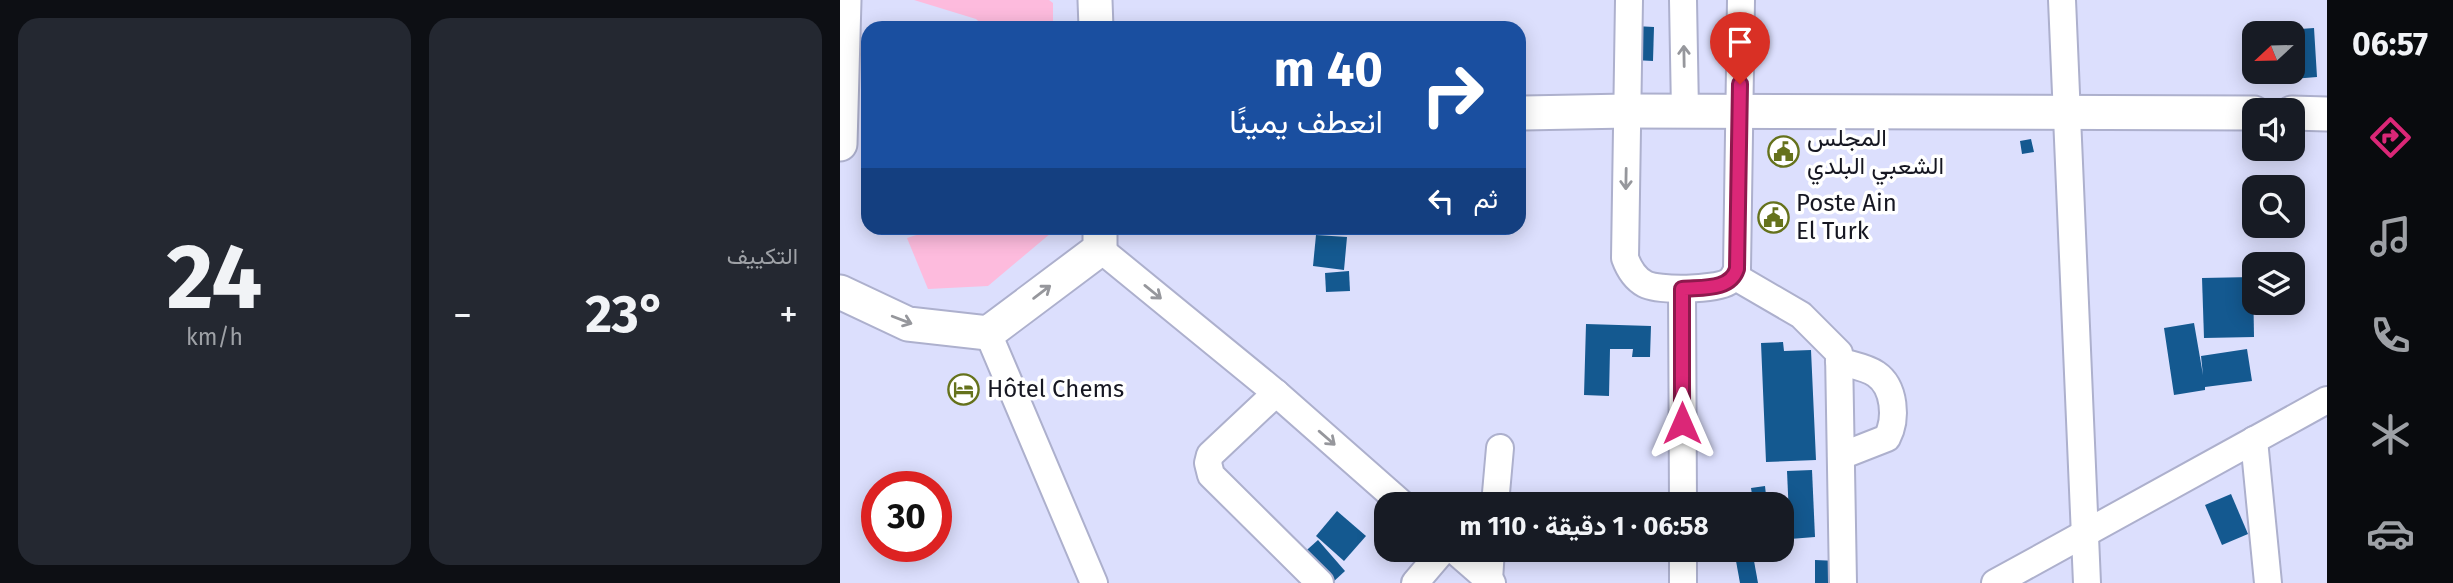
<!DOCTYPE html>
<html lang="ar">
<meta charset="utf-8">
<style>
:root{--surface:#171b24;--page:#242831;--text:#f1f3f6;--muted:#9ea1a6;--accent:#db2777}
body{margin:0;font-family:"Fira Sans",Vazirmatn,sans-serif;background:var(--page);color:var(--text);direction:rtl;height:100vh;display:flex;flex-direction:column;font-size:26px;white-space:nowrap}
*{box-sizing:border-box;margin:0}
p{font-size:23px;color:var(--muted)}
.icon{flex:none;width:38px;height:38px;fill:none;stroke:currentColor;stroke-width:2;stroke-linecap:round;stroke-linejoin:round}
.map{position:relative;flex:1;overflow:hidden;direction:ltr}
.drawer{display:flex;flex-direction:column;gap:18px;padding:18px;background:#0d0f14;width:840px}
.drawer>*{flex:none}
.top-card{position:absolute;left:21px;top:21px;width:665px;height:214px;border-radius:21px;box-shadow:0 4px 18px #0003;direction:rtl;background:#1a4fa0;color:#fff;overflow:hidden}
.needle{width:46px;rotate:248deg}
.fabs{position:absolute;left:1402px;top:21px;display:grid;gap:14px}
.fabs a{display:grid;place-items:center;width:63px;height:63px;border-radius:14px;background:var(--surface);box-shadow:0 4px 18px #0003;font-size:35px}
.speed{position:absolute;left:21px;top:471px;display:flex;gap:14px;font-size:35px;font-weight:700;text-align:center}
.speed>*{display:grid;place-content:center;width:91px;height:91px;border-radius:50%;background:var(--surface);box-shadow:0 4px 18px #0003;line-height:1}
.speed .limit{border:10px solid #d22;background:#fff;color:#111}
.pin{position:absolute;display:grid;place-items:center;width:60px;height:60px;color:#fff;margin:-72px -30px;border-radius:50% 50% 50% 0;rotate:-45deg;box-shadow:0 0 7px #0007}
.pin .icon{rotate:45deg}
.me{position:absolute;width:77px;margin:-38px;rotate:0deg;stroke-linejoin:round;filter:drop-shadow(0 0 5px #0008)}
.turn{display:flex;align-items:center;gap:24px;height:147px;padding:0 28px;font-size:32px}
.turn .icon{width:91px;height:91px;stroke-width:2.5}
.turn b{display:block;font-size:49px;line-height:60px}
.then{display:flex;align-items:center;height:66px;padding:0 28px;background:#0003;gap:14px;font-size:26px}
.big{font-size:52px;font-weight:700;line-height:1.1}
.drawer .card{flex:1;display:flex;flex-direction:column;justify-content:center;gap:10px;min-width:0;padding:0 24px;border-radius:21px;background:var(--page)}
.drawer .dial{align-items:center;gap:0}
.dial b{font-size:91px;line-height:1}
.heat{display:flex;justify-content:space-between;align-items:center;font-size:38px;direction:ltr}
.drawer .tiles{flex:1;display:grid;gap:18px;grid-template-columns:repeat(2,1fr)}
.trip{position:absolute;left:534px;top:492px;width:420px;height:70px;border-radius:21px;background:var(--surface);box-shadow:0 4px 18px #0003;font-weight:700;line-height:70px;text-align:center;direction:rtl}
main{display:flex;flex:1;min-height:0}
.menu{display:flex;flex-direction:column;width:126px;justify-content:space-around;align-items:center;background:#090b0e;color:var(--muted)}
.menu .icon{width:49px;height:49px}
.menu .selected{color:var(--accent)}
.menu b{font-size:32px;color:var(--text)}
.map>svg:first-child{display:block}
.green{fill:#fdbbdd}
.building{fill:#145990}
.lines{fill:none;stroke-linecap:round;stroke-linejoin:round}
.minor-casing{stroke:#adb0cd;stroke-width:30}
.major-casing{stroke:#adb0cd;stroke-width:37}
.minor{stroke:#fff;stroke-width:26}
.major{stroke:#fff;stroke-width:33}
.oneway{stroke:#96979c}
.route-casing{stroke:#8e194d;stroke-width:18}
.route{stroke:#db2777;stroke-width:12}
.labels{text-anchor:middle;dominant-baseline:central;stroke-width:7;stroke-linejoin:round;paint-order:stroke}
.poi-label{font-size:24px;fill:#161722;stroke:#fff;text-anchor:start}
</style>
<main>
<nav class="menu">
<b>06:57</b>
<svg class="icon selected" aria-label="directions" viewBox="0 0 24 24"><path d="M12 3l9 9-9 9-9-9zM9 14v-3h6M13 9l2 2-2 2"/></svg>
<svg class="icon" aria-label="music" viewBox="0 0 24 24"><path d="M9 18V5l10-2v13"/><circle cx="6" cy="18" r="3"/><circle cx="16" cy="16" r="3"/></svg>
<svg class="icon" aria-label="phone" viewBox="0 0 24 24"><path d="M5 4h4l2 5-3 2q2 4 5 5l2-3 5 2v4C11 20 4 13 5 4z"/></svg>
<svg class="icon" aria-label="climate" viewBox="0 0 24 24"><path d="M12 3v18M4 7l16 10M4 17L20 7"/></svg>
<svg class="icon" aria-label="car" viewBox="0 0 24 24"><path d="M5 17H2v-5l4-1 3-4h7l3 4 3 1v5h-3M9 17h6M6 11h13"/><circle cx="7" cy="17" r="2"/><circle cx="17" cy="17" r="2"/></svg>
</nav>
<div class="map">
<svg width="1487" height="583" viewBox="0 0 1487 583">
<rect width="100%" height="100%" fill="#dcdffd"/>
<g class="green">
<path d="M74,0H209L213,3V28H146L136,19Z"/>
<path d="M98,228H217L148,286L88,289L67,238Z"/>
</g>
<g class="building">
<path d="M795,26L814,27L813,61L794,60Z"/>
<path d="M1474,28L1477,77L1438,80L1437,72H1452V33H1431V31Z"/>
<path d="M1191,139L1194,152L1182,154L1180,141Z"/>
<path d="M476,235L507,237L504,270L473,266Z"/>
<path d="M509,271L510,291L486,292L485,273Z"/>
<path d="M1413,277L1414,337L1364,338L1362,278Z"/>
<path d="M1354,323L1363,375L1361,356L1407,349L1412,381L1365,387V390L1334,395L1324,328Z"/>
<path d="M746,324L811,326L810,357H792L793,349H770L769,396L744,395Z"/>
<path d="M943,342L944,351L971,350L976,460L926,462L921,343Z"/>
<path d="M972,470L975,537L950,539L947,471Z"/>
<path d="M925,486L927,504H904L913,501L911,488Z"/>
<path d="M1391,494L1408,534L1382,545L1365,505Z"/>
<path d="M497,511L526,536L504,561L476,536Z"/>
<path d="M478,540L505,571L492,583L449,566Z"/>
<path d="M894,550H912L918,583H900Z"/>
<path d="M975,560L998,561V583H975Z"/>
</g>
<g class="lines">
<defs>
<g id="minor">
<path d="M789,0L785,258C789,269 794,278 805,284C818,291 875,290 888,282C893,279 895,275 897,269L901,0"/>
<path d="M843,0L845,111"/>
<path d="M1222,0L1247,583"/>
<path d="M260,249L436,393L562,504"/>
<path d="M894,276L961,315L999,353L1003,583"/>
<path d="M842,289L843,504"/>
<path d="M148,333L254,583"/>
<path d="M999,361C1010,365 1026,367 1036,374C1055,387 1057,419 1047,438L1001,456"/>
<path d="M436,393L370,455L368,463L371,475L480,583"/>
<path d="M1414,440L1428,583"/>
<path d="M655,504L660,448"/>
<path d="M614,550L652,583"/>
<path d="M843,550V583"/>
<path d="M649,580L651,550"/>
<path d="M575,583L603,550"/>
<path d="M1155,583L1487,400"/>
</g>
<g id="major">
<path d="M255,0L256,28"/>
<path d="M679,113L787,111L1414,113"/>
<path d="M1452,113L1487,114"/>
<path d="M0,144L4,0"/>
<path d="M0,292L68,324L148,333L260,249V228"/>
</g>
</defs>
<use href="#minor" class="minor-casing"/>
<use href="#major" class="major-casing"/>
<use href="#minor" class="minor"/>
<use href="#major" class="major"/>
</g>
<defs><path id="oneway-shaft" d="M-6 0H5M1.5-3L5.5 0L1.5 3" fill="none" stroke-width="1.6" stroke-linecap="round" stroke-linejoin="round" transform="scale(1.75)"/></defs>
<g class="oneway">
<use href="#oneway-shaft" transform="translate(844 56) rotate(-91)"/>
<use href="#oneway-shaft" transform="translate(786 179) rotate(91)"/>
<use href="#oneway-shaft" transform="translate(202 292) rotate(-37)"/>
<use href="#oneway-shaft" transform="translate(313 292) rotate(39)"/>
<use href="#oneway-shaft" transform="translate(62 320) rotate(21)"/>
<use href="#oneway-shaft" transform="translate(487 438) rotate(41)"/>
</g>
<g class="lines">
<defs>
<path id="route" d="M842,423V289C861,287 890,291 897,269L900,84"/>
</defs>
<use href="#route" class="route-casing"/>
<use href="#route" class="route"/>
</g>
<defs>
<symbol id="civic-ring" viewBox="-11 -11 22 22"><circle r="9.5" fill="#fff" stroke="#65721c" stroke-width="1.5"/><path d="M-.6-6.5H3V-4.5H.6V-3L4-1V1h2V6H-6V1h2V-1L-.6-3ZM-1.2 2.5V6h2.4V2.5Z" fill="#65721c"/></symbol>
<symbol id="hotel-ring" viewBox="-11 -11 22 22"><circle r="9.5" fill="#fff" stroke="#65721c" stroke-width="1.5"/><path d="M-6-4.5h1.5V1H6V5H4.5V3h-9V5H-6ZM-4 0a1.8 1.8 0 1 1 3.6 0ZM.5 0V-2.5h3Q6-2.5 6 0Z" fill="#65721c"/></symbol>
</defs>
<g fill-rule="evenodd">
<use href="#civic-ring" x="926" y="134" width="35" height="35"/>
<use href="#civic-ring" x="916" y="200" width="35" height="35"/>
<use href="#hotel-ring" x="106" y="372" width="35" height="35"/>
</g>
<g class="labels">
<g class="poi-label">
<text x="967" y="138">المجلس<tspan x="967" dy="28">الشعبي البلدي</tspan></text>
<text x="956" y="203">Poste Ain<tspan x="956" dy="28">El Turk</tspan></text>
<text x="147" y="389">Hôtel Chems</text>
</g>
</g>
</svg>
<div class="fabs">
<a><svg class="needle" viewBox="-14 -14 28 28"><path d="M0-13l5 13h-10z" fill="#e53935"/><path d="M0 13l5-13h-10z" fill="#9ea1a6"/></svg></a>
<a><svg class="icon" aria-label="sound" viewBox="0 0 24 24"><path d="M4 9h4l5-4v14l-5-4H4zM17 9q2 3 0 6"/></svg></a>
<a><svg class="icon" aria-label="search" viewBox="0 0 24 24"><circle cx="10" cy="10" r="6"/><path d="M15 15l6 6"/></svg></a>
<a><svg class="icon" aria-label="layers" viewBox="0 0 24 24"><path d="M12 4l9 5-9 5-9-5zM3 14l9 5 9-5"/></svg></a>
</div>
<div class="speed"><div class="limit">30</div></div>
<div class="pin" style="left:900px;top:84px;background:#d93025"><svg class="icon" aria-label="arrive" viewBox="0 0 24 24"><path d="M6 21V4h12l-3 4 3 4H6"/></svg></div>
<svg class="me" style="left:842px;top:423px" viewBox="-20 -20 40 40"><path d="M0-17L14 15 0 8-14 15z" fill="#db2777" stroke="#fff" stroke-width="4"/></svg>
<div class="trip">06:58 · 1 دقيقة · 110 m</div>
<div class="top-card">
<div class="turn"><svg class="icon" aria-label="right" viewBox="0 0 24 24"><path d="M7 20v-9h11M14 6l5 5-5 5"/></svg><div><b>40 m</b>انعطف يمينًا</div></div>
<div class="then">ثم<svg class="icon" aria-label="left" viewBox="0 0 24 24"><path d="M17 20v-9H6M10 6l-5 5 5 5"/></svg></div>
</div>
</div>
<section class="drawer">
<div class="tiles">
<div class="card"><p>التكييف</p>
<div class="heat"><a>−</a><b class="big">23°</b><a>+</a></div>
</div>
<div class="card dial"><b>24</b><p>km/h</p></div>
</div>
</section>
</main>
